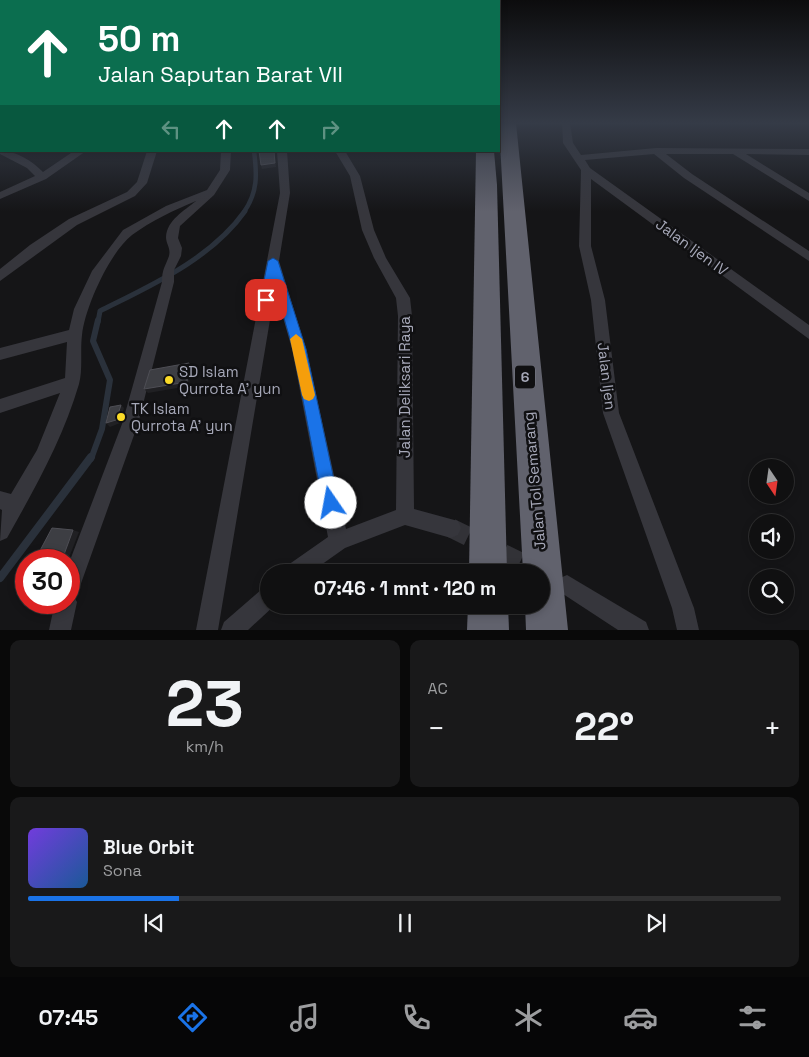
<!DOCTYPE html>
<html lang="id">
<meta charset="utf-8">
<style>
:root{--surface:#101011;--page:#19191a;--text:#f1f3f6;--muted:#9c9d9f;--line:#303031;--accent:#1a73e8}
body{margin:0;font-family:"Space Grotesk",sans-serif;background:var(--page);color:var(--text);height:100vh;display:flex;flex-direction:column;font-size:19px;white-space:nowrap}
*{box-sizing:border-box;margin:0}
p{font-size:16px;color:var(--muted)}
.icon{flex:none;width:28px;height:28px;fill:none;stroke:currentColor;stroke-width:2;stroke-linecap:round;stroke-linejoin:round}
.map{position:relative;height:630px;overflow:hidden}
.drawer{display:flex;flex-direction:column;gap:10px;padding:10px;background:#090909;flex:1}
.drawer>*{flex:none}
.top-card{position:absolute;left:0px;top:0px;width:500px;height:152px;box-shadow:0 2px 8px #0003,0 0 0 1px var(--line);background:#0b6e4f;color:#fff;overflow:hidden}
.needle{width:32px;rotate:167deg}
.fabs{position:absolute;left:749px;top:459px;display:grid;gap:10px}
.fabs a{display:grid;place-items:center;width:45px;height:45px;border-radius:50%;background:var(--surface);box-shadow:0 2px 8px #0003,0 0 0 1px var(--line);font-size:25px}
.speed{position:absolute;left:15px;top:549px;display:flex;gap:10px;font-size:25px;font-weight:700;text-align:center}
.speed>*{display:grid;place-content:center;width:65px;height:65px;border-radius:50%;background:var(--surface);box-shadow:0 2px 8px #0003,0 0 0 1px var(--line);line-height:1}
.speed .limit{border:8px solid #d22;background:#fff;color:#111}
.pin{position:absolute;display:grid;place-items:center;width:42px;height:42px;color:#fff;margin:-21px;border-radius:10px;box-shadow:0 2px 8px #0006}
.me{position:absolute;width:55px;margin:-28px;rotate:348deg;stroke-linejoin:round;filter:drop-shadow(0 0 4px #0008)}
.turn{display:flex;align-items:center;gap:18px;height:105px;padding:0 15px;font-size:22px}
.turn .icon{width:65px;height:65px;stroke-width:2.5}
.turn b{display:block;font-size:35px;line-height:42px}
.lanes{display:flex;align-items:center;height:48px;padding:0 15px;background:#0003;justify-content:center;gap:25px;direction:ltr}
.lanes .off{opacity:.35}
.big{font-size:38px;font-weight:700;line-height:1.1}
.drawer .widget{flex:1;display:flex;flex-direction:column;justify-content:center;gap:8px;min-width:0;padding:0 18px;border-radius:10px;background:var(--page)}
.drawer .dial{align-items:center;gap:0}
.dial b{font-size:65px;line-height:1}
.song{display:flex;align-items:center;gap:15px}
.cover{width:60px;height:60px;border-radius:8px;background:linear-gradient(135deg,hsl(260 70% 55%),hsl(210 70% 35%))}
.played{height:5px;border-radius:2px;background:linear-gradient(90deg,var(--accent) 20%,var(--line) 20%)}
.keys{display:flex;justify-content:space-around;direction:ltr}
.heat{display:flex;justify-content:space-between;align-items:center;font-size:28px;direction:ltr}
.drawer .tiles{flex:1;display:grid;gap:10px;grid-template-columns:1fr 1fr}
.widget:last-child{grid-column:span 2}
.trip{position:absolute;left:260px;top:564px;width:290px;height:50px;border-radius:25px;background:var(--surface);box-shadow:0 2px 8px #0003,0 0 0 1px var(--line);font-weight:700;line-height:50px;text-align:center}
.tab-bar{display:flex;height:80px;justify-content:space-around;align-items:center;background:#060607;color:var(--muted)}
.tab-bar .icon{width:35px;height:35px}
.tab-bar .on{color:var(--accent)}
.tab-bar b{font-size:22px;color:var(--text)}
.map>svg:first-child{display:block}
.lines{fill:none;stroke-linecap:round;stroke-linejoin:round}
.stream-far3{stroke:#2a313b;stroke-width:4.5}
.stream-far2{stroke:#2a313b;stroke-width:5}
.stream-far1{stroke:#2a313b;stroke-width:6}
.stream{stroke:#2a313b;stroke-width:8}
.minor-tunnel{stroke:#323237;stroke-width:19;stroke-dasharray:19 10;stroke-linecap:butt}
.minor{fill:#36363c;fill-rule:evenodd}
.motorway{fill:#61626d;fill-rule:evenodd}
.shaded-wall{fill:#202023}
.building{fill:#3d3e43;stroke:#4e4e55}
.route{fill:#1a73e8;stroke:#114b97}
.slow{fill:#f59e0b}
.poi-dot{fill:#fbdb28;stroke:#101012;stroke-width:2}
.labels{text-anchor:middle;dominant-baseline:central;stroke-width:5;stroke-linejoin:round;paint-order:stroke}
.shield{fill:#101012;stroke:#797a86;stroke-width:1}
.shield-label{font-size:14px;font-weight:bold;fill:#a6a8b8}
.street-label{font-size:15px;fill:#a6a8b8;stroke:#101012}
.poi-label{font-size:15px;fill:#a6a8b8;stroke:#101012;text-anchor:start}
</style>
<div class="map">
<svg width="809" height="630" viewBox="0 0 809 630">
<rect width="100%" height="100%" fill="#151517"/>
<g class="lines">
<path class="stream-far3" d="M244,212C258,192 257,174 254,151"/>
<path class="stream-far2" d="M98,322L100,311C152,285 211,259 245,211"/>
<path class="stream-far1" d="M91,459L102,429L110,380L93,341L98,320"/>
<path class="stream" d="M0,578L91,457"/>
<path class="minor-tunnel" d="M451,528L541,572"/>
<g class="minor">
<path d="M562,123H570L573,143L581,155L656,148L809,149V155L746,154L809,193V201L733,154H666L692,174L809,251V261L684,178L654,154L585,160L590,168L809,325V339L591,179V246L605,300L619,413L694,608L699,630H677L672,608L603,413L591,300L579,246L581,170L563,143Z"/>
<path d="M1,148V151C17,151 32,161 43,172L74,151H86L46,179L0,199V192L35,176L27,168L0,154Z"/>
<path d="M147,151H157L147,183L135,196L77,225L0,281V269L30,245L69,219L127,192L137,182Z"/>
<path d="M221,151H231L230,170L214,195L180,226L178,238L182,248L181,256L174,270V282L138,424L79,589L74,597L77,602L71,630H49L55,602H69V563L122,424L162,282C162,269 165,267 169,256C171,248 166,244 166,237C167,220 184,211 196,201C174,210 151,221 132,235C110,252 85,307 82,335C80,351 83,369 79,384C63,439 35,488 7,538L0,541L2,510L0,509V491L11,494L37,450L60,393L0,413V399L65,378L67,342L0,360V348L69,330L74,309L92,271L123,230L166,206L207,190L220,170Z"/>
<path d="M277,151H287L290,193L279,261L306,349L346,529L396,510L398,316L396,298L374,258L362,230L350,176L335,151H345L360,176L374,230L386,258L410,298L412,316L414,509L458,521L461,528L458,535L451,538L405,525L345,548L311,572H285L288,565L328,537L292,349L275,290L218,630H196L280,193Z"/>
<path d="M567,575L646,622L649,630H618L560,592L557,585L560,578Z"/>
<path d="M269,586V605H275L248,630H221L224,622L262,589Z"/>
</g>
<g class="motorway">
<path d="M499,123H516L568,630H526L525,605H541V572H523Z"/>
<path d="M476,151H494L497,185L507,572H469Z"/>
<path d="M468,605H508L509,630H467Z"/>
</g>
</g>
<g class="shaded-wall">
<path d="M274,151L276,167L262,169L261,165Z"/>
<path d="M189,363L191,367L189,386L148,393L144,389Z"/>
<path d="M121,405L124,408L120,423L110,427L106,423Z"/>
<path d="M73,530L79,532L68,560H62Z"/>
</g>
<g class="building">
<path d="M259,151H274L275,163L261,165Z"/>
<path d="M189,363L187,382L144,389L150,370Z"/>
<path d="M121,405L116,420L106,423L110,407Z"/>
<path d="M52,528L73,530L62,560H35Z"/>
<path d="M26,577V593L18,592Z"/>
</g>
<linearGradient id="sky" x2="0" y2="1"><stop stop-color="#0c0c0d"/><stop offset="0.58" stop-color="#353b47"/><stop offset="1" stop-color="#353b47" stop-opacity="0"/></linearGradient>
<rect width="809" height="212" fill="url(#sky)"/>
<path class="route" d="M273,258L278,261L306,349L339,503L336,508L331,510L325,508L323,503L293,349L274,284L270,303L266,304L260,300L268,261Z"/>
<path class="slow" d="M296,334L302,339L315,395L313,399L309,401L304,399L302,395L290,339Z"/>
<g class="poi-dot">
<circle cx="169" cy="380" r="5"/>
<circle cx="121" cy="417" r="5"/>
</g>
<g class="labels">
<rect class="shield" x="515" y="365.5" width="20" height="23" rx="4"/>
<g class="shield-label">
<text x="525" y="377">6</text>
</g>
<g class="street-label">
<text transform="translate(692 247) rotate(36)">Jalan Ijen IV</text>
<text transform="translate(607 376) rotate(83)">Jalan Ijen</text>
<text transform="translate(404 387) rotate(-90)">Jalan Deliksari Raya</text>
<text transform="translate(534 481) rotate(-95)">Jalan Tol Semarang</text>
</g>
<g class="poi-label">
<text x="179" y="371">SD Islam<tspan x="179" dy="17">Qurrota A' yun</tspan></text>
<text x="131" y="408">TK Islam<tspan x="131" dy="17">Qurrota A' yun</tspan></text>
</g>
</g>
</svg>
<div class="fabs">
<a><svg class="needle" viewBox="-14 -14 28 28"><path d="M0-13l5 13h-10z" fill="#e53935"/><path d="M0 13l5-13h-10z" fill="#9c9d9f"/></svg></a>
<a><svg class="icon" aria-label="sound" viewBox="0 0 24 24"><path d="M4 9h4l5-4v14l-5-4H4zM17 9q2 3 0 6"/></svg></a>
<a><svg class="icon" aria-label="search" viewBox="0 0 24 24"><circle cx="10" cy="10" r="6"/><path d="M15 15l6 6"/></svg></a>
</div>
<div class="speed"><div class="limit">30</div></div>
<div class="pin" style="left:266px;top:300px;background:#d93025"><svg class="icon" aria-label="arrive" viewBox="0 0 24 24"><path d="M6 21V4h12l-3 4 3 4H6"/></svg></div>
<svg class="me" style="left:331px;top:503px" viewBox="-20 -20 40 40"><circle r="19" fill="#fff"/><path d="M0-13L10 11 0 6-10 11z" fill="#1a73e8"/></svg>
<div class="trip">07:46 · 1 mnt · 120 m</div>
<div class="top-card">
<div class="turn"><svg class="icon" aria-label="ahead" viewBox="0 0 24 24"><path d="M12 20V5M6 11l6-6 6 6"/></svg><div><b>50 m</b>Jalan Saputan Barat VII</div></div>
<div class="lanes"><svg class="icon off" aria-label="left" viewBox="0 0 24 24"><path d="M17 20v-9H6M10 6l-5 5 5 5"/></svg><svg class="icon" aria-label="ahead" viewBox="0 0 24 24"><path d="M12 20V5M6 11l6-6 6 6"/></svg><svg class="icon" aria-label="ahead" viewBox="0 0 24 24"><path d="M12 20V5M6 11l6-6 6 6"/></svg><svg class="icon off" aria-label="right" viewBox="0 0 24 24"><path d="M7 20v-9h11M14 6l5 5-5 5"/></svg></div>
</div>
</div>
<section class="drawer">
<div class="tiles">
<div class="widget dial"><b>23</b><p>km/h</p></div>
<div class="widget"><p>AC</p>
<div class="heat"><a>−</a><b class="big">22°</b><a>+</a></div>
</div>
<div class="widget">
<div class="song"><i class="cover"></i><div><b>Blue Orbit</b><p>Sona</p></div></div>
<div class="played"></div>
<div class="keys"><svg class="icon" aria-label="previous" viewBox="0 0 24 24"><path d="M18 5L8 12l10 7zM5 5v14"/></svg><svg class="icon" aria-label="pause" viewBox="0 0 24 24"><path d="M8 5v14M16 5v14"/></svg><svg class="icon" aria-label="next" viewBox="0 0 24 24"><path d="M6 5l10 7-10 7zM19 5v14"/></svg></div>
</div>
</div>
</section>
<nav class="tab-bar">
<b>07:45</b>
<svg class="icon on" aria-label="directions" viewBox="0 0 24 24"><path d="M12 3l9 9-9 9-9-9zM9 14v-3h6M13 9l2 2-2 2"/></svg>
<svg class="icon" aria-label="music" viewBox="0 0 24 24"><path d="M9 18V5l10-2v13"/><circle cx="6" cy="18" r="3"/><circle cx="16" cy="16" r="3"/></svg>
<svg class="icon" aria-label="phone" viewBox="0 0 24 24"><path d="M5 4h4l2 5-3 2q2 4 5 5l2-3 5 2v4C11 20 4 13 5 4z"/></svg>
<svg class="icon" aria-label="climate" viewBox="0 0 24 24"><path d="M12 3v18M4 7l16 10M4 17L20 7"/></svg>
<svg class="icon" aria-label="car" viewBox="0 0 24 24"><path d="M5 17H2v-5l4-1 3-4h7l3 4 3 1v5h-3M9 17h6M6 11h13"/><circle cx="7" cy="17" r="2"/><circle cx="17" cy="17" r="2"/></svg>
<svg class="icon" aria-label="filters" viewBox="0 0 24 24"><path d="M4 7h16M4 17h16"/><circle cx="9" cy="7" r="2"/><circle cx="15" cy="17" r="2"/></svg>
</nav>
